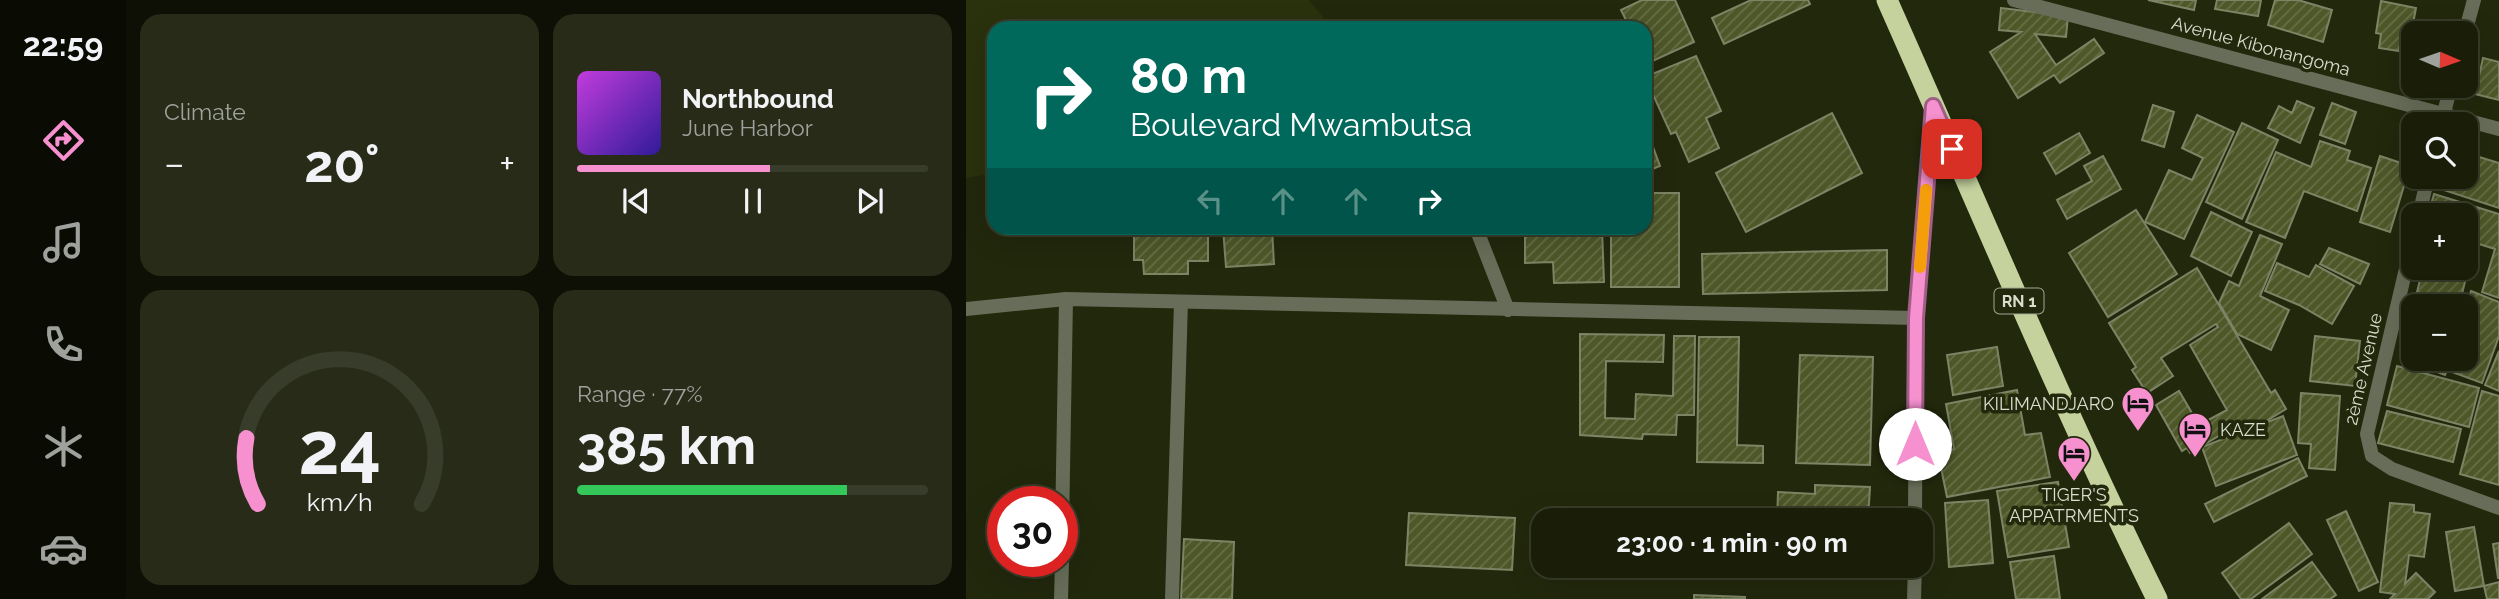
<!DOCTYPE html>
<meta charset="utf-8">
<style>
:root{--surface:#1a1e09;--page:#272b17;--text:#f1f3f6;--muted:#9fa29c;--line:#383c2a;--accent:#f690cf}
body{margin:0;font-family:Raleway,sans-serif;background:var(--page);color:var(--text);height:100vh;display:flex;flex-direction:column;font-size:26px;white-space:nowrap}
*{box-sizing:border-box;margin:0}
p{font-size:23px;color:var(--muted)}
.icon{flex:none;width:38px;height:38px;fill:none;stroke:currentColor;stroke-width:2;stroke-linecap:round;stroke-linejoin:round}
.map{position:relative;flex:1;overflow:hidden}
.details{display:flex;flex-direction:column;gap:14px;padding:14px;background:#0e1005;width:840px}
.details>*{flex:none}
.banner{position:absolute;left:21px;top:21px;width:665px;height:214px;border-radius:21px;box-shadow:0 7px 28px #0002,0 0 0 2px var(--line);background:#00695c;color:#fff;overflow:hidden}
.needle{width:46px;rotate:92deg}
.fabs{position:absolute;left:1435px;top:21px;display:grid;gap:14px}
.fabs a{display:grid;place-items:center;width:77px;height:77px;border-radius:14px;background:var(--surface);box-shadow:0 7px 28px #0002,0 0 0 2px var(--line);font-size:35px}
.speed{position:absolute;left:21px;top:486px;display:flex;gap:14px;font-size:35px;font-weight:700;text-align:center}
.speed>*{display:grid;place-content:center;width:91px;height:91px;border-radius:50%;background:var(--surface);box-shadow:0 7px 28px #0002,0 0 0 2px var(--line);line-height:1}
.speed .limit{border:10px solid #d22;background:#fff;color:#111}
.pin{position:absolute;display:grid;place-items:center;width:60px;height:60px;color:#fff;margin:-30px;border-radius:14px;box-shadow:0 4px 10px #0006}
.me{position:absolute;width:77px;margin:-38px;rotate:0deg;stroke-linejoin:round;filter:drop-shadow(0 0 5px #0008)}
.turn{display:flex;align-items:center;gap:24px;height:147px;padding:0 28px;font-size:32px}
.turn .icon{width:91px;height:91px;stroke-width:2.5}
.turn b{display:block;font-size:49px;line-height:60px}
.lanes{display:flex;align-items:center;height:66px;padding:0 28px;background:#0003;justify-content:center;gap:35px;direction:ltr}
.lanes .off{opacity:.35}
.big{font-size:52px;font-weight:700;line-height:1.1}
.details .card{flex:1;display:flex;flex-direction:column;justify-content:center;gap:10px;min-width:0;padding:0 24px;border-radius:21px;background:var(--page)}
.details .dial{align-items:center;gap:0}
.dial svg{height:182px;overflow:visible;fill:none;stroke:var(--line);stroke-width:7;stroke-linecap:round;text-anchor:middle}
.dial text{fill:var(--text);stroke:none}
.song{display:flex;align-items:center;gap:21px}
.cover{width:84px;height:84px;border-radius:10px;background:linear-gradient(135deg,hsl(290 70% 55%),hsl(250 70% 35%))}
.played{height:7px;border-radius:4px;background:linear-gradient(90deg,var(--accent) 55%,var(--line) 55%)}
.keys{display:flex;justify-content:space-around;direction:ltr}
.heat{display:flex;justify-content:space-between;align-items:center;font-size:38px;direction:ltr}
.charge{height:10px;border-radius:5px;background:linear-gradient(90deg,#34c759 77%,var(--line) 0)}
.details .tiles{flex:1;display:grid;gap:14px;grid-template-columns:repeat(2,1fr)}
.trip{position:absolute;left:565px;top:508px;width:402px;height:70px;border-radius:21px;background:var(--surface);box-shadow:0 7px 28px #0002,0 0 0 2px var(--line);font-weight:700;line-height:70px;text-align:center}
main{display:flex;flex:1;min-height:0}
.tab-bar{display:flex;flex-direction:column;width:126px;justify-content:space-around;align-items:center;background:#0a0c04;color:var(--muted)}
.tab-bar .icon{width:49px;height:49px}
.tab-bar .active{color:var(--accent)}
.tab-bar b{font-size:32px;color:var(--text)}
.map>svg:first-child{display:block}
.built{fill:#2a310d}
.building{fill:url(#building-hatch);stroke:#7c8465;stroke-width:2}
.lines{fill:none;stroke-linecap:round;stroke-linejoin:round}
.street{stroke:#676d58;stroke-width:14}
.highway{stroke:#c5d29e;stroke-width:21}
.route-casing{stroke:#a05e87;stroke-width:18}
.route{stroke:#f690cf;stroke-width:12}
.slow{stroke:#f59e0b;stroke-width:12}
.labels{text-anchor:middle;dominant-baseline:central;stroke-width:7;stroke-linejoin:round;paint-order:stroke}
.shield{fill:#22280c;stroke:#a2a792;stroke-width:2}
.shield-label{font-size:16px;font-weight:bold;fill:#d9ddcc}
.street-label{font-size:18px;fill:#d9ddcc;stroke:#22280c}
.poi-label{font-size:18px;fill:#d9ddcc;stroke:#22280c;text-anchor:end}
</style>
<main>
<nav class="tab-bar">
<b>22:59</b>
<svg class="icon active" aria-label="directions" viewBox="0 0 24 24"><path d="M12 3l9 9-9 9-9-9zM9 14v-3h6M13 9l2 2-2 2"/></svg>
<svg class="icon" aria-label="music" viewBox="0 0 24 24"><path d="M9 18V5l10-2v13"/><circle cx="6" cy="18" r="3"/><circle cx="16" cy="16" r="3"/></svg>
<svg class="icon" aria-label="phone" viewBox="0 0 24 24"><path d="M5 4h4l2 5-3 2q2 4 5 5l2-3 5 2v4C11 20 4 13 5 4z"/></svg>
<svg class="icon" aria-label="climate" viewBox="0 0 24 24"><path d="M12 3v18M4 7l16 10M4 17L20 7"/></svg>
<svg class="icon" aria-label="car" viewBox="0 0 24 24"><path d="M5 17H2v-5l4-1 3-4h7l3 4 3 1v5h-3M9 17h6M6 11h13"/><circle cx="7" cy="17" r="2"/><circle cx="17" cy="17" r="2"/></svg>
</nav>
<section class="details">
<div class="tiles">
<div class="card"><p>Climate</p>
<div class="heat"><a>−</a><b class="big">20°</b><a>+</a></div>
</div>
<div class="card">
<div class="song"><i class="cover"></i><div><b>Northbound</b><p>June Harbor</p></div></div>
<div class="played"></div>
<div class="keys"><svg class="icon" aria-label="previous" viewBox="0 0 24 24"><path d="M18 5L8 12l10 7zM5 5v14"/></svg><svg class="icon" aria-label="pause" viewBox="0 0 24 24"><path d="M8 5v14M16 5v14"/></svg><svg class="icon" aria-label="next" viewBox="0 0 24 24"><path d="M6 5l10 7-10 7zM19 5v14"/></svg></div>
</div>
<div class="card dial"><svg viewBox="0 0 100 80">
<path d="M14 69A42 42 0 1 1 86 69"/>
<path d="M14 69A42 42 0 0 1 9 40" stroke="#f690cf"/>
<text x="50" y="56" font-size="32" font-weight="700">24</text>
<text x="50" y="72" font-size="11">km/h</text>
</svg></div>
<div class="card"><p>Range · 77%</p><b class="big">385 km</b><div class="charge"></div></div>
</div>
</section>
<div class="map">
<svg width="1533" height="599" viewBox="0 0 1533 599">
<defs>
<pattern id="building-hatch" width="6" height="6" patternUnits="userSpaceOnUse" patternTransform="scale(1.75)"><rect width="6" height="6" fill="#4d5728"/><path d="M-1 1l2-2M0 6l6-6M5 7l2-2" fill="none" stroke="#666f46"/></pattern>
</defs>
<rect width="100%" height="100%" fill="#22280c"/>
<path class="built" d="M0,0H343L366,28H28V173L0,178Z"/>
<g class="building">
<path d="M676,0H709L728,42L680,64L679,28H664L655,10Z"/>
<path d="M785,0H842L844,4L758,44L746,18Z"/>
<path d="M1182,0H1230L1228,10Z"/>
<path d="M1251,0H1295L1292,16L1249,9Z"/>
<path d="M1309,0H1332L1366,10L1357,42L1302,25Z"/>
<path d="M1415,1L1450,8L1444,39L1435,37L1433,51L1413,48L1415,34L1410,33Z"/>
<path d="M1035,8L1102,16L1100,37L1069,34L1090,65L1128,39L1138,53L1094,83L1088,75L1052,98L1024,52L1055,32L1033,30Z"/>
<path d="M730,56L755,111L740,118L753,148L723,162L710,132L705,134L679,77Z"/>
<path d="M1517,58L1533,62V100L1509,94Z"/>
<path d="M1331,101L1348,108L1334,143L1302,128L1313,106L1326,113Z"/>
<path d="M1366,103L1390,112L1379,144L1354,135Z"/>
<path d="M1187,105L1208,112L1198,147L1176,140Z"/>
<path d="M866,113L896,173L780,232L750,173Z"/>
<path d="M1231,115L1268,132L1218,239L1179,222L1203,170L1226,180L1237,158L1216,148Z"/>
<path d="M1276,123L1312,140L1276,219L1240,202Z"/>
<path d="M679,125L694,166L679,172Z"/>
<path d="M1113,133L1124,153L1090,174L1078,153Z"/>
<path d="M1354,141L1384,151L1381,160L1405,168L1391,211L1338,191L1319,238L1280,222L1310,152L1345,167Z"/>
<path d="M1500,153L1533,163V208L1472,188L1475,177H1500Z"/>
<path d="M1137,156L1155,189L1101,219L1091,200L1126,181L1118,166Z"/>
<path d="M1414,156L1444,166L1424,232L1394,222Z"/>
<path d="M679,193H713V287H645V228H679Z"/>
<path d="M1468,194L1533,214V298L1516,292L1529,249L1500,240V215H1462Z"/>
<path d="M1170,210L1211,274L1142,317L1103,253Z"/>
<path d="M1245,212L1286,232L1265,276L1225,256Z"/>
<path d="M168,228H242V261H222V274H178L177,260H168Z"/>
<path d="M257,228H306L308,264L260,267Z"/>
<path d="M559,228H636L638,282L588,283L587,262L559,263Z"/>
<path d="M1294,235L1316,244L1294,296L1323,310L1305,350L1271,334L1253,303L1263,281L1273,286Z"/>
<path d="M1500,243L1508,245L1494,302L1451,292L1457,268H1500Z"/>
<path d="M1363,248L1403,264L1394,284L1354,264Z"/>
<path d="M921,250V290L737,294L736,254Z"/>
<path d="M1311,263L1343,277L1350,265L1388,286L1366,324L1333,305L1299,291Z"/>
<path d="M1231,268L1305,393L1309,390L1320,409L1292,426L1277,431L1273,424L1224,453L1221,448L1216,451L1190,405L1213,391L1233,425L1261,410L1224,345L1252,327L1250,324L1195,358L1207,376L1181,393L1166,370L1170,367L1143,323Z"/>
<path d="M1505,291L1533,302V336L1516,383L1481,370L1479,375L1437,359L1447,333V359H1500V306Z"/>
<path d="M614,334L698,335L697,362L640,361L639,418L669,419L670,394L707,396L708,336H729L728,415H711L710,435L677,434L676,439L614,435Z"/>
<path d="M1349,336L1394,341L1389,386L1344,381Z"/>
<path d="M733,337H773L771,445L797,446V463L731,462Z"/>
<path d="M1031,347L1037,386L987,395L981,355Z"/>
<path d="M1533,351V391L1519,385Z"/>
<path d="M834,355L907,357L904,465L830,463Z"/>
<path d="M1431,366L1513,388L1503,427L1421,405Z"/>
<path d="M1051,390L1059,435L1075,433L1084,477L981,497L972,453L988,449L980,404Z"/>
<path d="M1516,391L1533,396V485L1494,474Z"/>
<path d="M1335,393L1374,396L1369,470L1343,468L1345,444L1332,443Z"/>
<path d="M1421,411L1495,429L1487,462L1412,443Z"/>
<path d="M1317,416L1331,455L1250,486L1236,447Z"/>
<path d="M1332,458L1341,476L1248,522L1239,504Z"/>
<path d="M1092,482L1103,547L1042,557L1031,491Z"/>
<path d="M849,485L904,487L902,520H811L812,492L849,494Z"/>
<path d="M1022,500L1027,563L983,567L979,503Z"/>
<path d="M1424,503L1448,505V512L1464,514L1458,557L1443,555L1439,584L1450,573L1469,592L1462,599H1424L1429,594L1414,592Z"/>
<path d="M1380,511L1412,582L1393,591L1361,520Z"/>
<path d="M443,513L549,518L546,570L440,565Z"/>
<path d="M1323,523L1346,554L1285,599H1275L1256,573Z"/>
<path d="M1508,527L1518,586L1489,591L1480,532Z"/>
<path d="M218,539L268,542L266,599H215Z"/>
<path d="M1533,543V578H1532L1527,544Z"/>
<path d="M1088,556L1094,599H1050L1044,562Z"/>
<path d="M1346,562L1370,595L1364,599H1296Z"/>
<path d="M820,565H888L887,578L841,576L842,568L820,567Z"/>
<path d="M1533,582V599H1521L1518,586Z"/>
<path d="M728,595L779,597V599H728Z"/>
</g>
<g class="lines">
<g class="street">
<path d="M1048,0L1533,129"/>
<path d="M1499,33L1508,0"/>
<path d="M1475,124L1485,86"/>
<path d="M1453,215L1462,177"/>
<path d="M510,228L542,310"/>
<path d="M1447,239L1401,434L1406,456L1426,469L1533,508"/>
<path d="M0,309L100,299L950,318"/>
<path d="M949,520L950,318L967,110"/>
<path d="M96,528L100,299"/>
<path d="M95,599L96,562"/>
<path d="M206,599L215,302"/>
<path d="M948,599L949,565"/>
</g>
<path class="highway" d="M921,0C1010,200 1094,403 1191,599"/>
</g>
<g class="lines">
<defs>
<path id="route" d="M949,444L950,318L967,106L986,149"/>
</defs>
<use href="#route" class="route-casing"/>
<use href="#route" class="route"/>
<path class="slow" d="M954,267L960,190"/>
</g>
<defs>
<symbol id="hotel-pin" viewBox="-11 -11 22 30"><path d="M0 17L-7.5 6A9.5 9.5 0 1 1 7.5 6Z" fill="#f690cf" stroke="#22280c"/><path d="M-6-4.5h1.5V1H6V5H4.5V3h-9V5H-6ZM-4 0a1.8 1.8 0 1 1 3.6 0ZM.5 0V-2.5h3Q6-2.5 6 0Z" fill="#111"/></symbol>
</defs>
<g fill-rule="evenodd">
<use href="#hotel-pin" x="1153" y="384" width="38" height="52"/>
<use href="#hotel-pin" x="1210" y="410" width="38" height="52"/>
<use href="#hotel-pin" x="1089" y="434" width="38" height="52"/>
</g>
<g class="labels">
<rect class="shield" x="1028.5" y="288.5" width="49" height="25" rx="5"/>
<g class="shield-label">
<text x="1053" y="301">RN 1</text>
</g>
<g class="street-label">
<text transform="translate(1295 46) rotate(15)">Avenue Kibonangoma</text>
<text transform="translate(1397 369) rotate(-77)">2ème Avenue</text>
</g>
<g class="poi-label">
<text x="1148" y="403">KILIMANDJARO</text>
<text x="1254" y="429" text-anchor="start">KAZE</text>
<text x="1108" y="494" text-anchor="middle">TIGER'S<tspan x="1108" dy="21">APPATRMENTS</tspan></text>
</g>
</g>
</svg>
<div class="fabs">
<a><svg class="needle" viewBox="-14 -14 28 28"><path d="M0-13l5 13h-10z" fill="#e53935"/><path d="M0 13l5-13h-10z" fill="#9fa29c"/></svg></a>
<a><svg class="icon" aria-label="search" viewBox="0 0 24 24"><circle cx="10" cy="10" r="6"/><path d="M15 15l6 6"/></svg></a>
<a>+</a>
<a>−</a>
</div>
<div class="speed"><div class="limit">30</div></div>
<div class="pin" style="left:986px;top:149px;background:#d93025"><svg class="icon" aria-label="arrive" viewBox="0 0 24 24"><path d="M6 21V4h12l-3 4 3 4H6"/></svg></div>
<svg class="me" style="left:949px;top:444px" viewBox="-20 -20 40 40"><circle r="19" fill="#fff"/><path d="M0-13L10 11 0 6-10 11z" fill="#f690cf"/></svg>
<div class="trip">23:00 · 1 min · 90 m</div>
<div class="banner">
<div class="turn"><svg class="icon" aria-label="right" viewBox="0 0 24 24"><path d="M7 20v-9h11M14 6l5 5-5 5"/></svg><div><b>80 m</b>Boulevard Mwambutsa</div></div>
<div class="lanes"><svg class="icon off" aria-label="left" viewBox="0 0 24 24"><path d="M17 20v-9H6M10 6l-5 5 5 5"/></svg><svg class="icon off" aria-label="ahead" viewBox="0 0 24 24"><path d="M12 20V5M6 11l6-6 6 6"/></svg><svg class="icon off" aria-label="ahead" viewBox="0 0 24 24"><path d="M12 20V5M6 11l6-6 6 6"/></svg><svg class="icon" aria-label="right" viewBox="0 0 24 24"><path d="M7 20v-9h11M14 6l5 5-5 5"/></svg></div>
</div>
</div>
</main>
